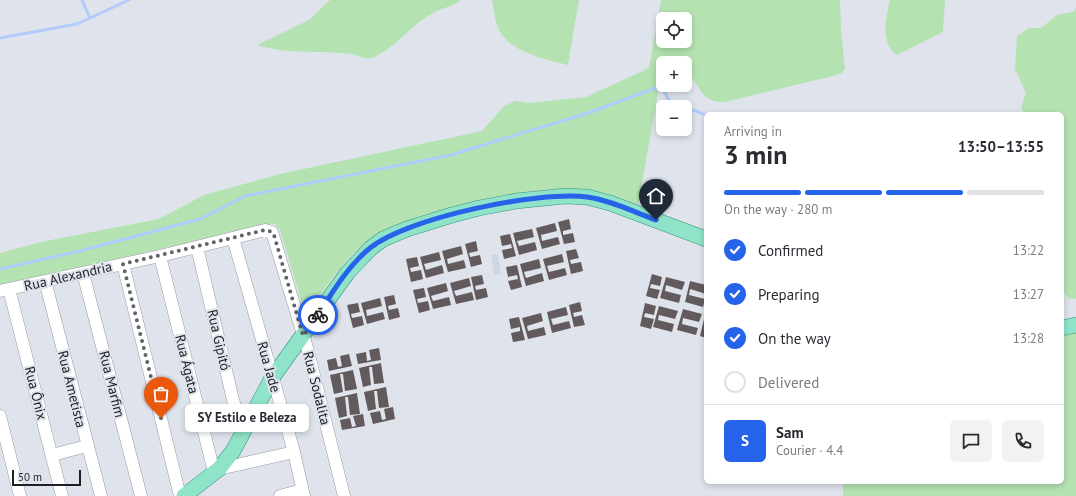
<!DOCTYPE html>
<meta charset="utf-8">
<style>
:root{--surface:#fff;--page:#f2f2f3;--text:#2b2b33;--muted:#7c7c81;--line:#e1e1e2;--accent:#2563eb}
body{margin:0;font-family:"PT Sans",sans-serif;background:var(--page);color:var(--text);height:100vh;display:flex;flex-direction:column;font-size:15px;white-space:nowrap}
*{box-sizing:border-box;margin:0}
p{font-size:13px;color:var(--muted)}
.icon{flex:none;width:22px;height:22px;fill:none;stroke:currentColor;stroke-width:2;stroke-linecap:round;stroke-linejoin:round}
.map{position:relative;flex:1;overflow:hidden}
.panel{position:absolute;left:704px;top:112px;width:360px;height:372px;display:flex;flex-direction:column;background:var(--surface);border-radius:6px;box-shadow:0 2px 6px #0003}
.panel>*{flex:none}
.buttons{position:absolute;left:656px;top:12px;display:grid;gap:8px}
.buttons a{display:grid;place-items:center;width:36px;height:36px;border-radius:6px;background:var(--surface);box-shadow:0 2px 6px #0003;font-size:20px}
.scale{position:absolute;left:12px;bottom:10px;width:69px;box-sizing:border-box;padding-left:4px;border:2px solid #1d1f22;border-top:0;font-size:11px;line-height:14px;white-space:nowrap;color:#1d1f22;-webkit-text-stroke:3px #dfe3ec;paint-order:stroke}
.pin{position:absolute;display:grid;place-items:center;width:34px;height:34px;color:#fff;margin:-41px -17px;border-radius:50% 50% 50% 0;rotate:-45deg;box-shadow:0 0 4px #0007}
.pin .icon{rotate:45deg}
.courier{position:absolute;display:grid;place-items:center;width:40px;height:40px;margin:-20px;border:3px solid #2563eb;border-radius:50%;background:#fff;color:#222;box-shadow:0 1px 5px #0007}
.bubble{position:absolute;height:28px;border-radius:6px;background:var(--surface);box-shadow:0 2px 6px #0003;font-size:13px;font-weight:700;line-height:28px;text-align:center}
.head em{font-style:normal;font-weight:700}
.head div{display:flex;flex-direction:column-reverse}
.head{display:flex;align-items:center;justify-content:space-between;height:68px;padding:0 20px}
h1{font-size:26px;font-weight:700;line-height:30px}
.bar{display:grid;grid-template-columns:repeat(4,1fr);gap:6px 4px;align-content:center;height:48px;padding:0 20px}
.bar i{height:5px;border-radius:3px;background:var(--line)}
.bar .current{background:var(--accent)}
.bar p{grid-column:span 4}
.line{display:flex;align-items:center;gap:10px;padding:0 20px;border-top:1px solid var(--line)}
.line div{flex:1}
.round{display:grid;place-items:center;flex:none;width:42px;height:42px;border-radius:6px;background:var(--page)}
ol{padding:0 20px;list-style:none}
li{display:flex;align-items:center;gap:12px;height:44px}
li p{margin-inline-start:auto}
li .icon{padding:4px;border-radius:50%;background:var(--accent);color:#fff;stroke-width:4}
li:last-child{color:var(--muted)}
li i{width:22px;height:22px;border:2px solid var(--line);border-radius:50%}
.map>svg:first-child{display:block}
</style>
<div class="map">
<svg width="1076" height="496" viewBox="0 0 1076 496">
<rect width="100%" height="100%" fill="#dfe3ec"/>
<path fill="#ced6e5" d="M 498,254 L 501,274 L 494,275 L 491,255 Z"/>
<path fill="#b4e3b1" fill-rule="evenodd" d="M 330,0 L 461,0 C 452,7 442,8 433,13 C 410,25 395,50 369,59 C 363,58 357,55 351,54 C 320,50 288,55 257,45 L 309,20 Z
M 492,0 L 579,0 L 568,65 C 547,60 510,52 499,30 C 495,21 494,11 492,0 Z
M 661,0 L 840,0 L 841,30 L 845,69 L 842,73 L 833,76 L 725,102 C 698,103 702,83 685,71 L 685,63 L 663,63 L 663,66 L 659,66 L 661,76 L 638,205 C 622,199 603,191 586,190 C 526,185 445,204 391,230 C 383,233 373,236 367,242 C 341,261 324,290 306,317 L 280,230 L 275,224 L 268,224 L 0,286 L 0,253 L 41,242 L 159,219 L 204,195 L 280,174 L 482,131 L 504,106 L 515,101 L 529,103 L 586,97 L 649,68 ZM 663,19 L 685,19 L 685,41 L 663,41 Z
M 890,0 L 945,0 L 943,32 L 897,55 C 879,41 886,19 890,0 Z
M 1076,8 L 1076,299 L 1068,298 L 1063,290 L 1062,284 L 1062,114 L 1024,114 L 1021,107 L 1026,93 L 1015,69 L 1017,36 L 1029,28 L 1041,28 L 1057,15 L 1073,12 Z
M 1076,331 L 1076,496 L 843,496 L 843,482 L 1062,482 L 1062,333 Z"/>
<g fill="none" stroke-linecap="round" stroke-linejoin="round">
<path stroke="#b2cbfd" stroke-width="3" d="M 82,0 L 90,18
M 0,38 L 77,24 L 129,0
M 685,107 L 706,115
M 0,269 L 80,251 L 200,219 L 245,196 L 451,155 L 588,113 L 661,86 L 670,102 L 684,107"/>
</g>
<path fill="#635a5e" d="M 569,219 L 571,229 L 563,231 L 563,235 L 573,233 L 575,242 L 564,244 L 558,222 Z
M 555,223 L 557,231 L 541,235 L 542,241 L 558,237 L 560,244 L 542,249 L 536,228 Z
M 532,229 L 534,237 L 517,241 L 519,246 L 535,242 L 537,250 L 519,255 L 513,233 Z
M 510,234 L 516,256 L 504,259 L 502,250 L 512,248 L 511,244 L 502,246 L 500,236 Z
M 476,241 L 478,251 L 469,253 L 470,257 L 480,255 L 482,264 L 471,267 L 465,244 Z
M 461,246 L 463,254 L 447,259 L 448,264 L 464,260 L 466,268 L 448,272 L 442,251 Z
M 576,249 L 579,258 L 570,260 L 571,264 L 581,262 L 583,271 L 571,274 L 566,251 Z
M 439,252 L 441,260 L 424,264 L 426,270 L 442,265 L 444,273 L 426,278 L 420,257 Z
M 562,254 L 564,262 L 547,266 L 549,272 L 565,268 L 567,275 L 549,280 L 543,259 Z
M 417,257 L 419,266 L 410,268 L 411,272 L 421,270 L 423,279 L 411,282 L 406,259 Z
M 539,259 L 541,268 L 524,272 L 526,278 L 542,273 L 544,281 L 526,286 L 520,264 Z
M 517,265 L 522,287 L 511,290 L 508,281 L 518,279 L 517,275 L 508,277 L 506,267 Z
M 652,274 L 662,277 L 660,286 L 651,284 L 650,288 L 660,290 L 657,299 L 646,296 Z
M 482,275 L 484,284 L 475,286 L 476,290 L 486,288 L 488,297 L 476,300 L 471,277 Z
M 666,277 L 685,282 L 682,290 L 666,285 L 665,291 L 681,295 L 679,303 L 660,298 Z
M 469,278 L 471,286 L 454,291 L 456,296 L 472,292 L 474,300 L 456,304 L 450,283 Z
M 690,281 L 706,285 L 706,294 L 690,289 L 689,295 L 705,299 L 703,307 L 685,302 Z
M 446,283 L 448,291 L 431,296 L 433,301 L 449,297 L 451,305 L 433,309 L 427,288 Z
M 424,288 L 426,297 L 417,299 L 418,303 L 428,301 L 430,310 L 419,313 L 413,290 Z
M 394,295 L 396,304 L 388,306 L 389,310 L 398,308 L 400,317 L 389,320 L 384,297 Z
M 380,298 L 382,306 L 366,310 L 367,316 L 383,312 L 385,319 L 367,324 L 361,303 Z
M 580,302 L 582,311 L 573,313 L 574,317 L 582,315 L 585,325 L 574,327 L 569,305 Z
M 358,303 L 360,312 L 351,314 L 352,318 L 362,316 L 364,325 L 353,328 L 347,305 Z
M 645,303 L 656,306 L 654,315 L 645,313 L 644,317 L 654,319 L 651,329 L 640,326 Z
M 659,306 L 678,311 L 675,319 L 659,315 L 658,320 L 674,324 L 672,332 L 653,327 Z
M 566,307 L 568,315 L 551,319 L 553,325 L 569,321 L 571,328 L 552,333 L 547,312 Z
M 683,309 L 702,314 L 699,322 L 683,318 L 682,324 L 698,328 L 696,335 L 677,330 Z
M 541,313 L 543,321 L 527,326 L 528,331 L 544,327 L 546,335 L 528,339 L 522,318 Z
M 705,315 L 706,324 L 704,329 L 706,330 L 706,338 L 700,336 Z
M 519,317 L 525,340 L 513,342 L 511,333 L 520,331 L 520,327 L 511,329 L 509,319 Z
M 379,348 L 381,360 L 358,364 L 356,354 L 366,352 L 367,361 L 371,360 L 369,350 Z
M 349,354 L 352,366 L 329,371 L 327,360 L 336,358 L 338,367 L 342,366 L 340,356 Z
M 381,363 L 384,383 L 374,384 L 372,367 L 369,367 L 371,385 L 363,387 L 359,368 Z
M 353,370 L 357,389 L 345,391 L 343,374 L 340,374 L 343,392 L 334,394 L 330,375 Z
M 386,387 L 389,407 L 379,408 L 377,391 L 374,391 L 376,409 L 368,411 L 364,392 Z
M 357,393 L 360,414 L 350,415 L 348,397 L 345,397 L 347,416 L 339,418 L 335,398 Z
M 393,407 L 395,419 L 373,424 L 370,413 L 380,411 L 382,420 L 386,419 L 384,409 Z
M 363,414 L 365,426 L 342,430 L 340,420 L 350,418 L 352,427 L 356,426 L 353,416 Z"/>
<g fill="none" stroke-linecap="round" stroke-linejoin="round">
<defs>
<path id="minor" d="M 233,238 L 294,452 L 304,496
M 197,247 L 233,400 L 243,434
M 160,256 L 214,472
M 123,264 L 180,496
M 83,273 L 141,496
M 45,281 L 101,496
M 9,289 L 62,496
M 0,291 L 160,256 L 265,230 L 272,232 L 308,351 L 344,496
M 0,416 L 20,496
M 52,455 L 87,446
M 219,469 L 294,452
M 280,496 L 302,490"/>
<path id="major" d="M 1062,328 L 1076,325
M 184,496 L 219,469 L 233,451 L 272,378 L 348,272 L 371,248 L 383,239 L 407,229 L 452,215 L 479,208 L 516,201 L 565,196 L 587,197 L 610,203 L 706,239"/>
</defs>
<use href="#minor" stroke="#969aa2" stroke-width="13"/>
<use href="#major" stroke="#359377" stroke-width="16"/>
<use href="#minor" stroke="#fff" stroke-width="12"/>
<use href="#major" stroke="#8ee3c9" stroke-width="15"/>
</g>
<g fill="none" stroke-linecap="round" stroke-linejoin="round">
<path stroke="#616469" stroke-width="4" stroke-dasharray="0 7.2" d="M 161,418 L 123,264 L 265,230 L 272,232 L 274,235 L 303,336 L 318,315"/>
<path stroke="#2563eb" stroke-width="5" d="M 318,315 C 333,291 348,266 370,248 C 409,217 538,191 587,197 C 610,200 634,212 656,220"/>
</g>
<g text-anchor="middle" stroke-width="4" stroke-linejoin="round" paint-order="stroke">
<g font-size="14" fill="#1d1f22" stroke="#dfe3ec">
<text transform="translate(68 276) rotate(-13)" y="5">Rua Alexandria</text>
<text transform="translate(219 340) rotate(77)" y="5">Rua Gipitó</text>
<text transform="translate(187 364) rotate(76)" y="5">Rua Ágata</text>
<text transform="translate(269 367) rotate(74)" y="5">Rua Jade</text>
<text transform="translate(112 384) rotate(76)" y="5">Rua Marfim</text>
<text transform="translate(317 388) rotate(76)" y="5">Rua Sodalita</text>
<text transform="translate(72 389) rotate(76)" y="5">Rua Ametista</text>
<text transform="translate(36 393) rotate(76)" y="5">Rua Ônix</text>
</g>
</g>
</svg>
<div class="buttons">
<a><svg class="icon" aria-label="locate" viewBox="0 0 24 24"><circle cx="12" cy="12" r="6"/><path d="M12 2v4M12 18v4M2 12h4M18 12h4"/></svg></a>
<a>+</a>
<a>−</a>
</div>
<div class="scale">50 m</div>
<div class="pin" style="left:161px;top:418px;background:#ea580c"><svg class="icon" aria-label="bag" viewBox="0 0 24 24"><path d="M5 8h14l-1 12H6zM9 8a3 3 0 0 1 6 0"/></svg></div>
<div class="pin" style="left:656px;top:220px;background:#1f2937"><svg class="icon" aria-label="home" viewBox="0 0 24 24"><path d="M3 11l9-7 9 7M6 9v11h12V9"/></svg></div>
<div class="courier" style="left:318px;top:315px"><svg class="icon" aria-label="bike" viewBox="0 0 24 24"><circle cx="6" cy="16" r="4"/><circle cx="18" cy="16" r="4"/><path d="M6 16l4-8h5l3 8M10 8l3 8H6M13 5h3"/></svg></div>
<div class="bubble" style="left:185px;top:404px;width:124px">SY Estilo e Beleza</div>
<section class="panel">
<div class="head"><div><h1>3 min</h1><p>Arriving in</p></div><em>13:50–13:55</em></div>
<div class="bar"><i class="current"></i><i class="current"></i><i class="current"></i><i></i><p>On the way · 280 m</p></div>
<ol>
<li><svg class="icon" aria-label="check" viewBox="0 0 24 24"><path d="M5 12l5 5 9-10"/></svg>Confirmed<p>13:22</p></li>
<li><svg class="icon" aria-label="check" viewBox="0 0 24 24"><path d="M5 12l5 5 9-10"/></svg>Preparing<p>13:27</p></li>
<li><svg class="icon" aria-label="check" viewBox="0 0 24 24"><path d="M5 12l5 5 9-10"/></svg>On the way<p>13:28</p></li>
<li><i></i>Delivered</li>
</ol>
<div class="line" style="height:72px"><b class="round" style="background:var(--accent);color:#fff">S</b><div><b>Sam</b><p>Courier · 4.4</p></div><a class="round"><svg class="icon" aria-label="chat" viewBox="0 0 24 24"><path d="M4 5h16v11H9l-5 4z"/></svg></a><a class="round"><svg class="icon" aria-label="phone" viewBox="0 0 24 24"><path d="M5 4h4l2 5-3 2q2 4 5 5l2-3 5 2v4C11 20 4 13 5 4z"/></svg></a></div>
</section>
</div>
